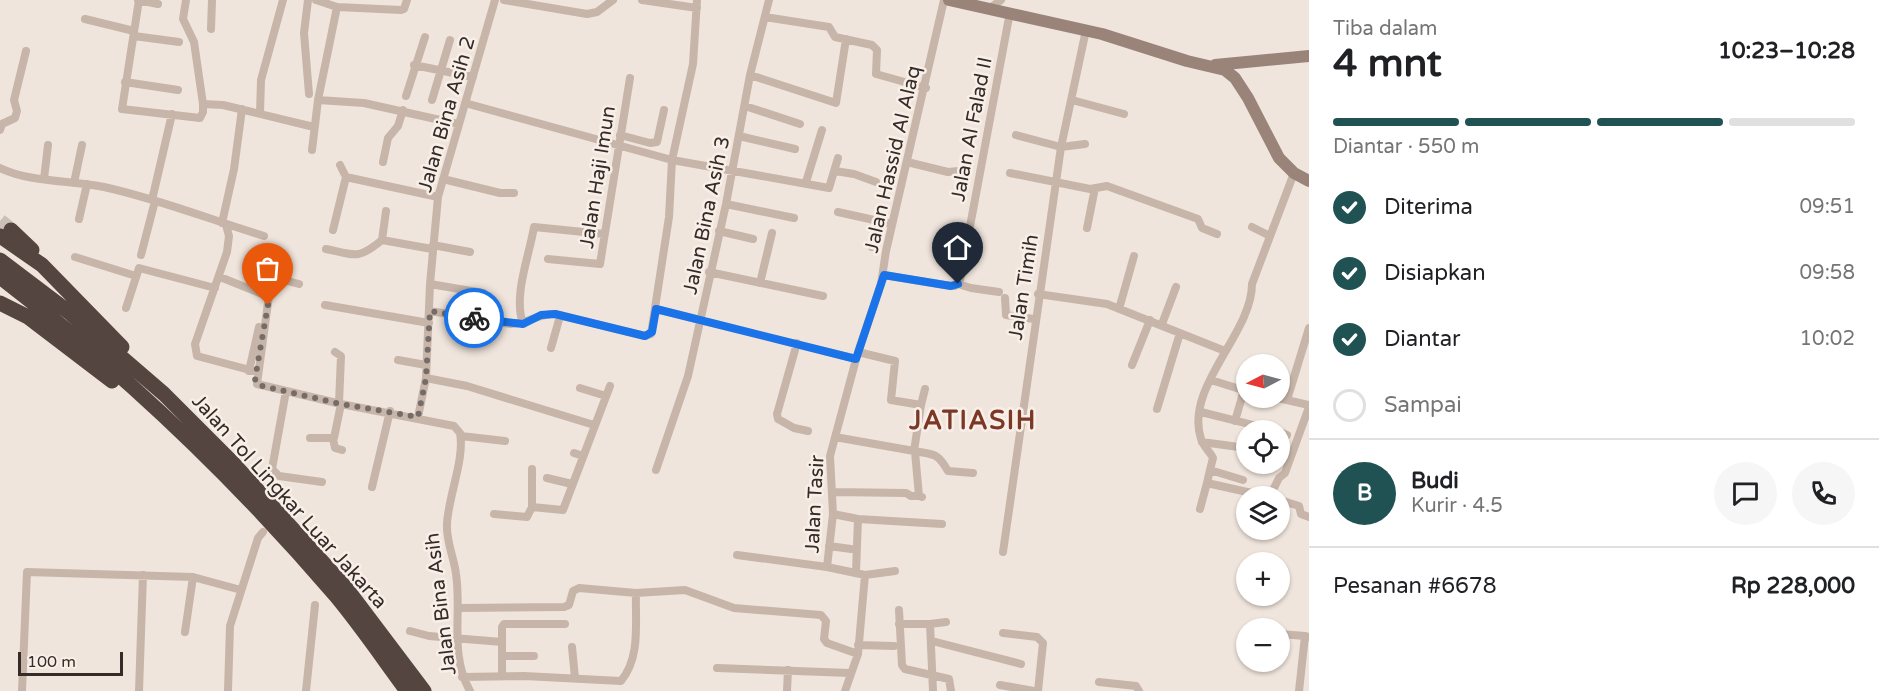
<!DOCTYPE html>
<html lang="id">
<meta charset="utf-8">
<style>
:root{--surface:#fff;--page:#f6f6f6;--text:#202124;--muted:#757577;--line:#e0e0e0;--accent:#215253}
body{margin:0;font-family:"Varela Round",sans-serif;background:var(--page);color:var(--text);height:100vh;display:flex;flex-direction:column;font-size:22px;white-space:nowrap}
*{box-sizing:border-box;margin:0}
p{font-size:20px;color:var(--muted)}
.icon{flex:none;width:33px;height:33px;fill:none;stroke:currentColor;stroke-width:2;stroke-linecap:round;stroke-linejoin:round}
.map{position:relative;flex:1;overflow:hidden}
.details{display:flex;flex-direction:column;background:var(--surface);width:570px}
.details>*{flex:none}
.needle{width:39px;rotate:264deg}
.controls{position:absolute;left:1236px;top:354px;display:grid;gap:12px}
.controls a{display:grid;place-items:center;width:54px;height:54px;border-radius:50%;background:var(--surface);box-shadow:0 2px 4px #0004;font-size:30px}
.scale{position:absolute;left:18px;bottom:15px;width:105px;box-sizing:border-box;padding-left:6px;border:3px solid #352b28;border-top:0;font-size:16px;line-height:21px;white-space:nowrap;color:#352b28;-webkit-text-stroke:4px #f8f0e8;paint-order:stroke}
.pin{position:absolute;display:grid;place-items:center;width:51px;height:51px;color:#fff;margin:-62px -26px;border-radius:50% 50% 50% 0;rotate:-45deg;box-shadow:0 0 6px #0007}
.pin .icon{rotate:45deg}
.courier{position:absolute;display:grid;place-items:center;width:60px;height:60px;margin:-30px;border:4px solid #1a73e8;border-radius:50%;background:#fff;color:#222;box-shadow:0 2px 8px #0007}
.summary em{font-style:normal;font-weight:700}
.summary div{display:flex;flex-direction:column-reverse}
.summary{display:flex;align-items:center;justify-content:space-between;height:102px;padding:0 24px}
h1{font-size:39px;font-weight:700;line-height:45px}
.bar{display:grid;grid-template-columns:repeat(4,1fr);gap:9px 6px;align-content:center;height:72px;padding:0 24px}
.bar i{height:8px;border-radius:4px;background:var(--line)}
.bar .selected{background:var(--accent)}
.bar p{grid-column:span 4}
.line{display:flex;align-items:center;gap:15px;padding:0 24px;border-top:2px solid var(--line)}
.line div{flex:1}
.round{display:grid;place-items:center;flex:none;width:63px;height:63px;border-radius:32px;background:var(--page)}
ol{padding:0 24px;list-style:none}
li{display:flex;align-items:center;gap:18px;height:66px}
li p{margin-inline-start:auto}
li .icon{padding:6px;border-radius:50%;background:var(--accent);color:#fff;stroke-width:4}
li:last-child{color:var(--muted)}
li i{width:33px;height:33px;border:3px solid var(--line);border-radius:50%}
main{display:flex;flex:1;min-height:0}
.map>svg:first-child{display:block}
</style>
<main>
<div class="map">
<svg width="1309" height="691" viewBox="0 0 1309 691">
<rect width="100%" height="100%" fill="#f0e5dc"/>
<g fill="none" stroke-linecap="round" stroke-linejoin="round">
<path stroke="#cbc0b8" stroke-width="15" stroke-dasharray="15 8" stroke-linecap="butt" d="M 0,221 L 11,230"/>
<path stroke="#c7b5a9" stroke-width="8" d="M 138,0 L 158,4
M 139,0 L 122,109 L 200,118 L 203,112 L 203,104 L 194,42 L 183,19 L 186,0
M 308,0 L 304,33 L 309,94
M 316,0 L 337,7 L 401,10 L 404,9 L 407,0
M 504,0 L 587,14 L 597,12 L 613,0
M 642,0 L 697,8
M 990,8 L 1001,0
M 765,17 L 829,27 L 835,37 L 872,45 L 877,50 L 876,74 L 926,88
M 85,19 L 134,31
M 211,29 L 212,0
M 134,36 L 179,42
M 414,65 L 473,77
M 750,75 L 836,103 L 846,39
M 125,82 L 178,90
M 406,96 L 425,37
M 318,100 L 364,103 L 458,124
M 432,100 L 450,40
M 1072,100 L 1124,114
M 465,103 L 672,160 L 829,188 L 838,158
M 203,104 L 223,105 L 314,127
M 745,106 L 800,124
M 260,113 L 261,80 L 283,0
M 0,130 L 2,124 L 15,118 L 17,111 L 14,100 L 26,51
M 620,135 L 650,143 L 657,142 L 664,110
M 1016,135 L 1061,147 L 1085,144
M 739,136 L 795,149
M 312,150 L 318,100 L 337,7
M 383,162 L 388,138 L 398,126 L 403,110
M 907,162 L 948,172 L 959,171
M 0,168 C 32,183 70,180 104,187 C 159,199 211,220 264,236
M 835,171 L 854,174 L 876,182
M 1010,173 L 1090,189 L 1107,186 L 1198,219 L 1202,228 L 1217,234
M 346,177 L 438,197
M 44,179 L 48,145
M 443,179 L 500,193 L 514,193
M 806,182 L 822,130
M 74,183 L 82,145
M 152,200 L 172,114
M 726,204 L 794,218
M 838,212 L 892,224
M 79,219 L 87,184
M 222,223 L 234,169 L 242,109
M 226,225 L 229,236 L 227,252 L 195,344 L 197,356 L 257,372
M 1252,227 L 1270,236
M 1087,228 L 1095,188
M 333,230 L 346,177 L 340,165
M 719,231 L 753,239
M 382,240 L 386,211
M 433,245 L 470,252
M 872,247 L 878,220
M 326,249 C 355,255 358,260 382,240 L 432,249
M 141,255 L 155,201
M 75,257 L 136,276
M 548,259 L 600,264 L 630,78
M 709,272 L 823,296
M 883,275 L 951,286 L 955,286 L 960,280 L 1010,12
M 220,277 L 267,296
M 760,283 L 772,233
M 299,284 L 280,279 L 271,281 L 257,384 L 341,404 L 454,426 L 460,433 C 465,459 448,497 447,524 C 446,542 454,557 456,574 C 462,614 449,654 470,691
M 430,284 L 483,293
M 958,284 L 971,288 L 999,292
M 1038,294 L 1107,304 L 1225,351
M 1005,298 L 1006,315 L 1034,319
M 325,305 L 429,323
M 126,308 L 139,268 L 215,288
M 656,309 L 856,359
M 1119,309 L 1134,256
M 430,311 L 511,324 C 528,324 539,313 555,314 L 645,336 L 651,334 L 669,217 L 672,160 L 693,64 L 697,0
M 523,324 C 513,295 529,257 534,227 L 604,234
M 1162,324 L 1176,287
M 797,343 L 777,414 L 778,419 L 794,428 L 808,431
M 551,348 L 560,316
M 335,352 L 341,356 L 339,403
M 858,352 L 895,361 L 891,400 L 921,405 L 925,389
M 398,360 L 426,365
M 1132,365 L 1150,320
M 249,371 L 259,327
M 426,378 L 467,386 L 594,425
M 1211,380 L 1246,391
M 580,388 L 606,396
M 286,391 L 272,469 L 279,476 L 322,482
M 1278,398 L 1309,405
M 1287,400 L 1309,328
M 1157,409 L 1180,333
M 1201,412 L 1273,430
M 418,417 L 426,378 L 430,284 L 438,197 L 495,0
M 1235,421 L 1244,390
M 1280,432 L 1287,435
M 461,436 L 505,441
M 835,437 L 914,451 L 921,405
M 310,438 L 334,438 L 341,404
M 333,439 L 335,448 L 342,450
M 1202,442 L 1246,448
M 914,451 C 934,455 937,452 948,471 L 973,473
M 915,452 L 919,496 L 922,497
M 1280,452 L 1283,453
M 574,453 L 583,456
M 656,470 L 688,376 L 726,204 L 750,75 L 769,0
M 1210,470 L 1207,483 L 1265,496
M 547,478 L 572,484
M 1243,480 L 1210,470 L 1213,458 C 1210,452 1203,446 1201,439 C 1184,387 1252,334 1252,284 L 1294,173
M 372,487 L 390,411
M 832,492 L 906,493 L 911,496 L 919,496
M 1270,496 L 1279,478 L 1285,473 L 1309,407
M 1280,500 L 1299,506 L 1301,514 L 1309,517
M 532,507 L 532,469
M 1200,509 L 1207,483
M 494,514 L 527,517 L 532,507 L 563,510 L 610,386
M 833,514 L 858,519 L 942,524
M 829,546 L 851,549
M 1003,552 L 1061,147 L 1086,30
M 737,555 L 827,567
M 856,572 L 858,519
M 865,575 L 895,571
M 459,608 L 564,607 L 569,605 L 573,591 L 579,588 L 636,593 L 685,590 L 734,608 L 821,615 L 826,621 L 824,639 L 827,643 L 858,654
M 899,610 L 902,665 L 905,669 L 949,679 L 951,691
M 899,624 L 930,624 L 933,691
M 930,624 L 946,622
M 410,631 L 429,636 L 502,642
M 185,632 L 193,577
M 1003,633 L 1037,637 L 1043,643 L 1038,691
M 1280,634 L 1305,636
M 932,641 L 1021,664
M 858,645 L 894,646
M 572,647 L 575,678
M 502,656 L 534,656
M 717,668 L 850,673
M 502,672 L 502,627 L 504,624 L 565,624
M 462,677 L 524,676 L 621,681 C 641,657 635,622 636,593
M 1099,682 L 1136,686 L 1139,691
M 1000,685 L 1034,691
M 22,691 L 27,572 L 193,577 L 241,590
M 139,691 L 143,575
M 228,691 L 230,626 L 258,538 L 263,532
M 306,691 L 315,605
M 787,691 L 788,670
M 845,691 L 858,654 L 865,575 L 827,567 L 833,514 L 830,456 L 858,352 L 881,284 L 886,251 L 944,0
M 1299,691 L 1305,636 L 1309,637"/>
<path stroke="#9a847a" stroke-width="12" d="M 949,0 L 1102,34 L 1187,61 L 1225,70 L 1235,78 L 1248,98 L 1279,158 L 1294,173 L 1309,181
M 1215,65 L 1309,56"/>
<path stroke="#554540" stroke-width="15" d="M 11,230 L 32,250
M 0,236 L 42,265 L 122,347
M 0,260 L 70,313 L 164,394 L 233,463 L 347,589 L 424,691
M 0,277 C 123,371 236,479 336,596 C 361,626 384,660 407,691
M 0,303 L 28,317 L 112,381"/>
</g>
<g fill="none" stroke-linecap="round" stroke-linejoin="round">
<path stroke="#766c67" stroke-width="6" stroke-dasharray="0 10.8" d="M 268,305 L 255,379 L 258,385 L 341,404 L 418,417 L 426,378 L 430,311 L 474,318"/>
<path stroke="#1a73e8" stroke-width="8" d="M 474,318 L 523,324 L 541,315 L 555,314 L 645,336 L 652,332 L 656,309 L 856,359 L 884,275 L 951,286 L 958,284"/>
</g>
<g text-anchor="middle" stroke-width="5" stroke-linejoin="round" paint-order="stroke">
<g font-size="20" fill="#352b28" stroke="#f8f0e8">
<text transform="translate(446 114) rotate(-74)" y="7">Jalan Bina Asih 2</text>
<text transform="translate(971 129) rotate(-79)" y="7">Jalan Al Falad II</text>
<text transform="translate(892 159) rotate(-77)" y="7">Jalan Hassid Al Alaq</text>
<text transform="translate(597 177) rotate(-81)" y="7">Jalan Haji Imun</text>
<text transform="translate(706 215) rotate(-78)" y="7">Jalan Bina Asih 3</text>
<text transform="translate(1023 287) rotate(-81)" y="7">Jalan Timih</text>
<text transform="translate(290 501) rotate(48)" y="7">Jalan Tol Lingkar Luar Jakarta</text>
<text transform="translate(814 504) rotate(-87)" y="7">Jalan Tasir</text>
<text transform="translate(440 604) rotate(-97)" y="7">Jalan Bina Asih</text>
</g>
<g font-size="26" font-weight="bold" letter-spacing="1.5" fill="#7d3727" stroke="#f8f0e8">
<text x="973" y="429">JATIASIH</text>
</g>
</g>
</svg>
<div class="controls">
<a><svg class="needle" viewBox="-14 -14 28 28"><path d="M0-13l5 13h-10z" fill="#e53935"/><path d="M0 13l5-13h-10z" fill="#757577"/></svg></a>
<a><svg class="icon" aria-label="locate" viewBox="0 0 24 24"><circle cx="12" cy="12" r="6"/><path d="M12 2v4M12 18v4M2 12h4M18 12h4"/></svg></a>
<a><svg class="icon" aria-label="layers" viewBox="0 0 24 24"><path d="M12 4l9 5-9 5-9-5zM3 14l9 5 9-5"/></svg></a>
<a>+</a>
<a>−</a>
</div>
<div class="scale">100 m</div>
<div class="pin" style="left:268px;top:305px;background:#ea580c"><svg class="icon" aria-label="bag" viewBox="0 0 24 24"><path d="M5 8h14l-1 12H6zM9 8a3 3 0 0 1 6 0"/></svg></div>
<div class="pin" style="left:958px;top:284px;background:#1f2937"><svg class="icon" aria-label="home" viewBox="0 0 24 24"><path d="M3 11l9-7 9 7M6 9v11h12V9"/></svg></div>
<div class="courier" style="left:474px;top:318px"><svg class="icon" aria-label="bike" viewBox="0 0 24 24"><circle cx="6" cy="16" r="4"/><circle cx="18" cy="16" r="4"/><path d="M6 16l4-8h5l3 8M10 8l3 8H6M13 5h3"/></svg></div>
</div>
<section class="details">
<div class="summary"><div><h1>4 mnt</h1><p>Tiba dalam</p></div><em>10:23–10:28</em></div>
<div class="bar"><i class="selected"></i><i class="selected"></i><i class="selected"></i><i></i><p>Diantar · 550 m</p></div>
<ol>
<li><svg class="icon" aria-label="check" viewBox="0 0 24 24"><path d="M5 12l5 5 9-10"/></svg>Diterima<p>09:51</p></li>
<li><svg class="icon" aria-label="check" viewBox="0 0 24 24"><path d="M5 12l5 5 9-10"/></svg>Disiapkan<p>09:58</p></li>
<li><svg class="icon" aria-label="check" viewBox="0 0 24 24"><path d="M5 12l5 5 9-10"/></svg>Diantar<p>10:02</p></li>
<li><i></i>Sampai</li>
</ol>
<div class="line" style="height:108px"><b class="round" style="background:var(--accent);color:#fff">B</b><div><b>Budi</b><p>Kurir · 4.5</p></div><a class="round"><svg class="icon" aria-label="chat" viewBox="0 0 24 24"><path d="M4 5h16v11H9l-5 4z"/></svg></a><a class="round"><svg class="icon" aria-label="phone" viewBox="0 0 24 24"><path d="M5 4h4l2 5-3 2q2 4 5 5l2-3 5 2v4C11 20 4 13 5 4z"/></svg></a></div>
<div class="line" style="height:78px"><div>Pesanan #6678</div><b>Rp 228,000</b></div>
</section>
</main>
